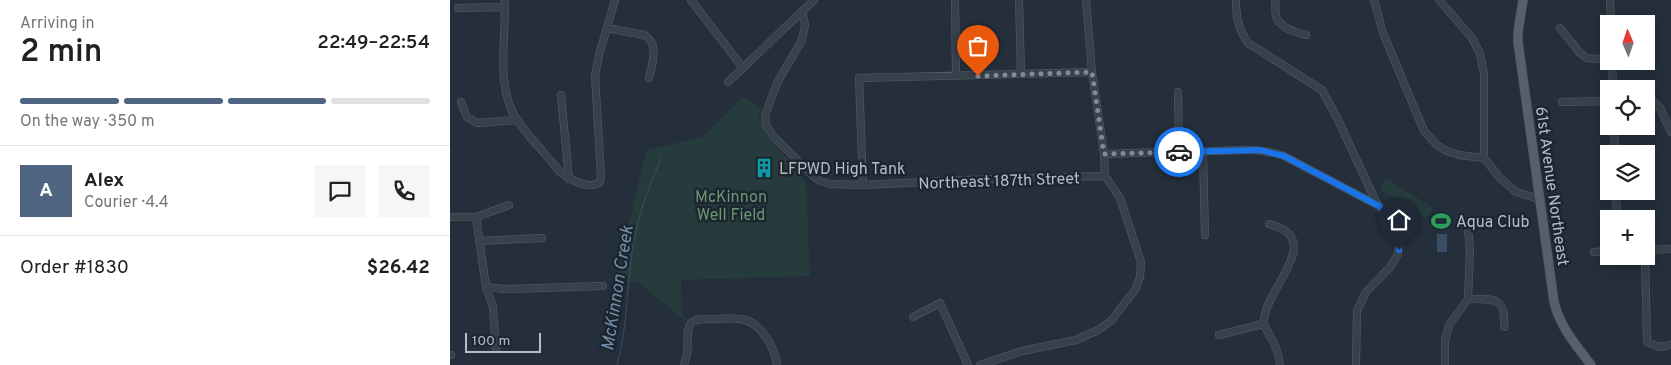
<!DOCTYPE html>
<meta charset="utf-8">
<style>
:root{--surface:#fff;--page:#f6f6f6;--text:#202124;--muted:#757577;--line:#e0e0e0;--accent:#506582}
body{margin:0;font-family:Overpass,sans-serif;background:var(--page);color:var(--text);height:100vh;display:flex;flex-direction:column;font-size:19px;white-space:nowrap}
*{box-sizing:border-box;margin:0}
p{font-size:16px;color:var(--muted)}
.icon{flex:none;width:28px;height:28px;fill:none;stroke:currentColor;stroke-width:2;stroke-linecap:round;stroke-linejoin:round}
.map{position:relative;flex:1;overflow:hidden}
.sheet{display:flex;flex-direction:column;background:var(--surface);width:450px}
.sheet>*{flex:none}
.needle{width:32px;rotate:358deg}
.fabs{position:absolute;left:1150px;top:15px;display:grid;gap:10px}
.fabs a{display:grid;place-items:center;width:55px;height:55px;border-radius:0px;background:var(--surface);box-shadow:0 2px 12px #0003;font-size:25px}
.scale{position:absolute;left:15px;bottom:12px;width:76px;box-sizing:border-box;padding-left:5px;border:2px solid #b3bcc7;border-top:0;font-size:14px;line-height:18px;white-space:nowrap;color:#b3bcc7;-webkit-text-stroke:4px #1c2630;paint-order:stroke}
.pin{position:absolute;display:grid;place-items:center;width:42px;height:42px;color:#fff;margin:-51px -21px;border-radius:50% 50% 50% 0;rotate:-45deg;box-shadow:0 0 5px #0007}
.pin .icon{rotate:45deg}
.courier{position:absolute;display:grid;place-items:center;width:50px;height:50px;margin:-25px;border:4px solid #1a73e8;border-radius:50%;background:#fff;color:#222;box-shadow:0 1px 6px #0007}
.headline em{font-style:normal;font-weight:600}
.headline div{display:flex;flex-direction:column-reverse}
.headline{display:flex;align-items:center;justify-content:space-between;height:85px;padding:0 20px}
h1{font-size:32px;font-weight:600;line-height:38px}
.bar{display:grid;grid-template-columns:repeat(4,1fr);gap:8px 5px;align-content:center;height:60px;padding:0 20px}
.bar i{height:6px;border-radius:4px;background:var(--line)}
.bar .current{background:var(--accent)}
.bar p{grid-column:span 4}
.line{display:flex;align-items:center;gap:12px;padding:0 20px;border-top:1px solid var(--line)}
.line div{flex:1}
.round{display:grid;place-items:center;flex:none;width:52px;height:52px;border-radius:0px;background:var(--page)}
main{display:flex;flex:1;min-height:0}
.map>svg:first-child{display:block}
</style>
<main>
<section class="sheet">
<div class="headline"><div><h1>2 min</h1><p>Arriving in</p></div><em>22:49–22:54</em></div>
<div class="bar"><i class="current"></i><i class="current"></i><i class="current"></i><i></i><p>On the way · 350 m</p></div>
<div class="line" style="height:90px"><b class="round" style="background:var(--accent);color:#fff">A</b><div><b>Alex</b><p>Courier · 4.4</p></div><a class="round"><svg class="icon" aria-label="chat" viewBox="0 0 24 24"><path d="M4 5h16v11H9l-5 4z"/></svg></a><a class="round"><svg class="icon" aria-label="phone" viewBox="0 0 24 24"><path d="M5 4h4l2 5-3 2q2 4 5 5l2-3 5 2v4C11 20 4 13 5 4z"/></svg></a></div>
<div class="line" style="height:65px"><div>Order #1830</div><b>$26.42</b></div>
</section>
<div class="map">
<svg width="1221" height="365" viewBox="0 0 1221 365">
<rect width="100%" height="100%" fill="#242f3b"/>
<path fill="#263b3c" d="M 293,97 L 312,108 L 308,116 L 317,136 L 348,170 L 356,184 L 360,276 L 231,280 L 232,314 L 238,319 L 236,321 L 187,282 L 166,281 L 196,150 L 253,137 Z
M 936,178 L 983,208 L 976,219 L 932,191 L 930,187 Z"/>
<path fill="#394e64" d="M 987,234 L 997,234 L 997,252 L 987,252 Z"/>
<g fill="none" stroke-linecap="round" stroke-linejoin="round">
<path stroke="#394e64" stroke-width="1" d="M 167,365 C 179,324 176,277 185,235 C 190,208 201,183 211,158"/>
<defs>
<path id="minor" d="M 55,0 C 56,35 47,79 62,111 C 71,130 97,155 110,172 C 120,179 138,191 150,182 L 151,176 L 145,76 L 149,55 L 165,0
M 241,0 L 293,68
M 505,0 L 506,76
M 569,0 L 571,74
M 786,0 C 786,16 788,29 798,43 L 872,90 L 888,120 L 928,206
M 825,0 C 826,5 825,11 826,16 C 828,27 847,33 856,35
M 924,0 L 933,33 L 974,131 L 988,146 L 997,151 L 1009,155 L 1034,158
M 989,0 L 1022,38 L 1030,54 L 1034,74 L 1034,158 L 1050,178 L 1066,192 L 1089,199
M 1160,0 L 1161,24
M 8,8 L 55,7
M 352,12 L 355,25 L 352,40 L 327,83 L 315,116 L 316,125 L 324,137 L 363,176 L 370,181 L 381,184 L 413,185 L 514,180 L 655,176
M 157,28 L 194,35 C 210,44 202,64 199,78
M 1110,28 L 1130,53 L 1137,58 L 1159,60
M 1162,61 L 1163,89
M 278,82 L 364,0
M 728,92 L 729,152
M 111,95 L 119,179
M 1196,100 L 1202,100 L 1210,108 L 1221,132
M 11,102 L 17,117 L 27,123 L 68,120
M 1112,102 L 1159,101
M 1164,126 L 1165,154
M 753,151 L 755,235
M 654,154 C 691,153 728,151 766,151 C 789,150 812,148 834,156 L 929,206 L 943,220 L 948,229 L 949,239 L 948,254 L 941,266 L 916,292 L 907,311 L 906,365
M 413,185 L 409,78 L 642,72
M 1166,191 L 1167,219
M 0,217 L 26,217 L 59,205
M 26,217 L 36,287 L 43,307 L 46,349
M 819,224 C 825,226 834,228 839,234 C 858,256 813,296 814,322 C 814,329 821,336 824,343 C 827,350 829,358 830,365
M 29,241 L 92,238
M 1196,250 L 1221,249
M 1144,252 L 1159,251
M 1195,256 L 1197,342 L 1210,347 L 1221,345
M 36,287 L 54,289 L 153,286
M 1018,299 C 1042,299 1057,296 1054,327
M 463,317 L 490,303 L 518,365
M 769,335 L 813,324
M 0,355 L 1,355
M 234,365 C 235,361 236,357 237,354 C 239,345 235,331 241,323 C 247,318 256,319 264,319 C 273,319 285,317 295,320 C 312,324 325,349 327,365
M 530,365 L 572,351 L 626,340 L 648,330 L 662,320 L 670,309 L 685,290 L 690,277 L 691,262 L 670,198 L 655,176 L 654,154 L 642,72 L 636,0
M 995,365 L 995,340 L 999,325 L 1018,299 L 1020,250 L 1018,229"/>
<path id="major" d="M 1073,0 L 1068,32 L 1068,42 L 1104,302 C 1110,327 1126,345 1141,365"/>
</defs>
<use href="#minor" stroke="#555f69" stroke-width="8"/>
<use href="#major" stroke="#404a54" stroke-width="10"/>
<use href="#minor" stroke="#37414b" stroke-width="7"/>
<use href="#major" stroke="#55606b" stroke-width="9"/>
</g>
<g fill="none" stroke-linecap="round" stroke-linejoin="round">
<path stroke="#818b96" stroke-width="5" stroke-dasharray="0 9" d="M 528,76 L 642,72 L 654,154 L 729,152"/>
<path stroke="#1a73e8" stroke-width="6" d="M 729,152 L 810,150 L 834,156 L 929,206 L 943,220 L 948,229 L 949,250"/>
</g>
<defs>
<symbol id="building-bare" viewBox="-9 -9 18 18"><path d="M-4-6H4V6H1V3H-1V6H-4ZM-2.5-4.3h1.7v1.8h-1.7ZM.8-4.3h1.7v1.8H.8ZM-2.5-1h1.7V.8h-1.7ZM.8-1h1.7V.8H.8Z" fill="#0f9aa8" stroke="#1c2630" stroke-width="2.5" paint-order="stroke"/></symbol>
<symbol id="stadium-bare" viewBox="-9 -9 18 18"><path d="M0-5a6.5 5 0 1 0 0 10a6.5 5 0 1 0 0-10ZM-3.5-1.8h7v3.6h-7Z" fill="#2e9e5b" stroke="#1c2630" stroke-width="2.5" paint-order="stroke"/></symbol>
</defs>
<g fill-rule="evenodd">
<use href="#building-bare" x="300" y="154" width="28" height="28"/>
<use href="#stadium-bare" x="977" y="207" width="28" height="28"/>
</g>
<g text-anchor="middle" stroke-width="5" stroke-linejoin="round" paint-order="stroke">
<g font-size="16" fill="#b3bcc7" stroke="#1c2630" text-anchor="start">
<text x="329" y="174">LFPWD High Tank</text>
<text x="1006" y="227">Aqua Club</text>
</g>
<g font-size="16" fill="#b3bcc7" stroke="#1c2630">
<text transform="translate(549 180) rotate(-2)" y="6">Northeast 187th Street</text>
<text transform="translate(1103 186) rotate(82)" y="6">61st Avenue Northeast</text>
</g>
<g font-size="16" fill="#6b9772" stroke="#1c2630">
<text x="281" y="202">McKinnon<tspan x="281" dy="18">Well Field</tspan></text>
</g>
<g font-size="18" font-style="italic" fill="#748eaa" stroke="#1c2630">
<text transform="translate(167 288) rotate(-81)" y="6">McKinnon Creek</text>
</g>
</g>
</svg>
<div class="fabs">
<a><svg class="needle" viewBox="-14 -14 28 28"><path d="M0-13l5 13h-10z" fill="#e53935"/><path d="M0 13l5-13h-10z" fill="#757577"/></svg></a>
<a><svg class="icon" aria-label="locate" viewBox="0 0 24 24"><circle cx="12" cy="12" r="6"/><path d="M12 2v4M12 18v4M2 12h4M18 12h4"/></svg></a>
<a><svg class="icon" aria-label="layers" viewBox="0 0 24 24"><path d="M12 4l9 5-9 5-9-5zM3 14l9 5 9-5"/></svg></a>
<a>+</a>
</div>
<div class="scale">100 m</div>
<div class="pin" style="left:528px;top:76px;background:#ea580c"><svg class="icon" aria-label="bag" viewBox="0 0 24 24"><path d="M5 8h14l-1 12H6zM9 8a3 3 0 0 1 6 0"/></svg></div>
<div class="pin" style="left:949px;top:250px;background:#1f2937"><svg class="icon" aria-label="home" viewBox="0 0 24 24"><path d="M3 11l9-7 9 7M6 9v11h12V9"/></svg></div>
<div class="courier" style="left:729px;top:152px"><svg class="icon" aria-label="car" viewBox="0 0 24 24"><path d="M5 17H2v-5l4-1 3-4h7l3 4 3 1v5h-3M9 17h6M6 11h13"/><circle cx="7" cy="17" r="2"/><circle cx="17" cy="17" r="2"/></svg></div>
</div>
</main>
